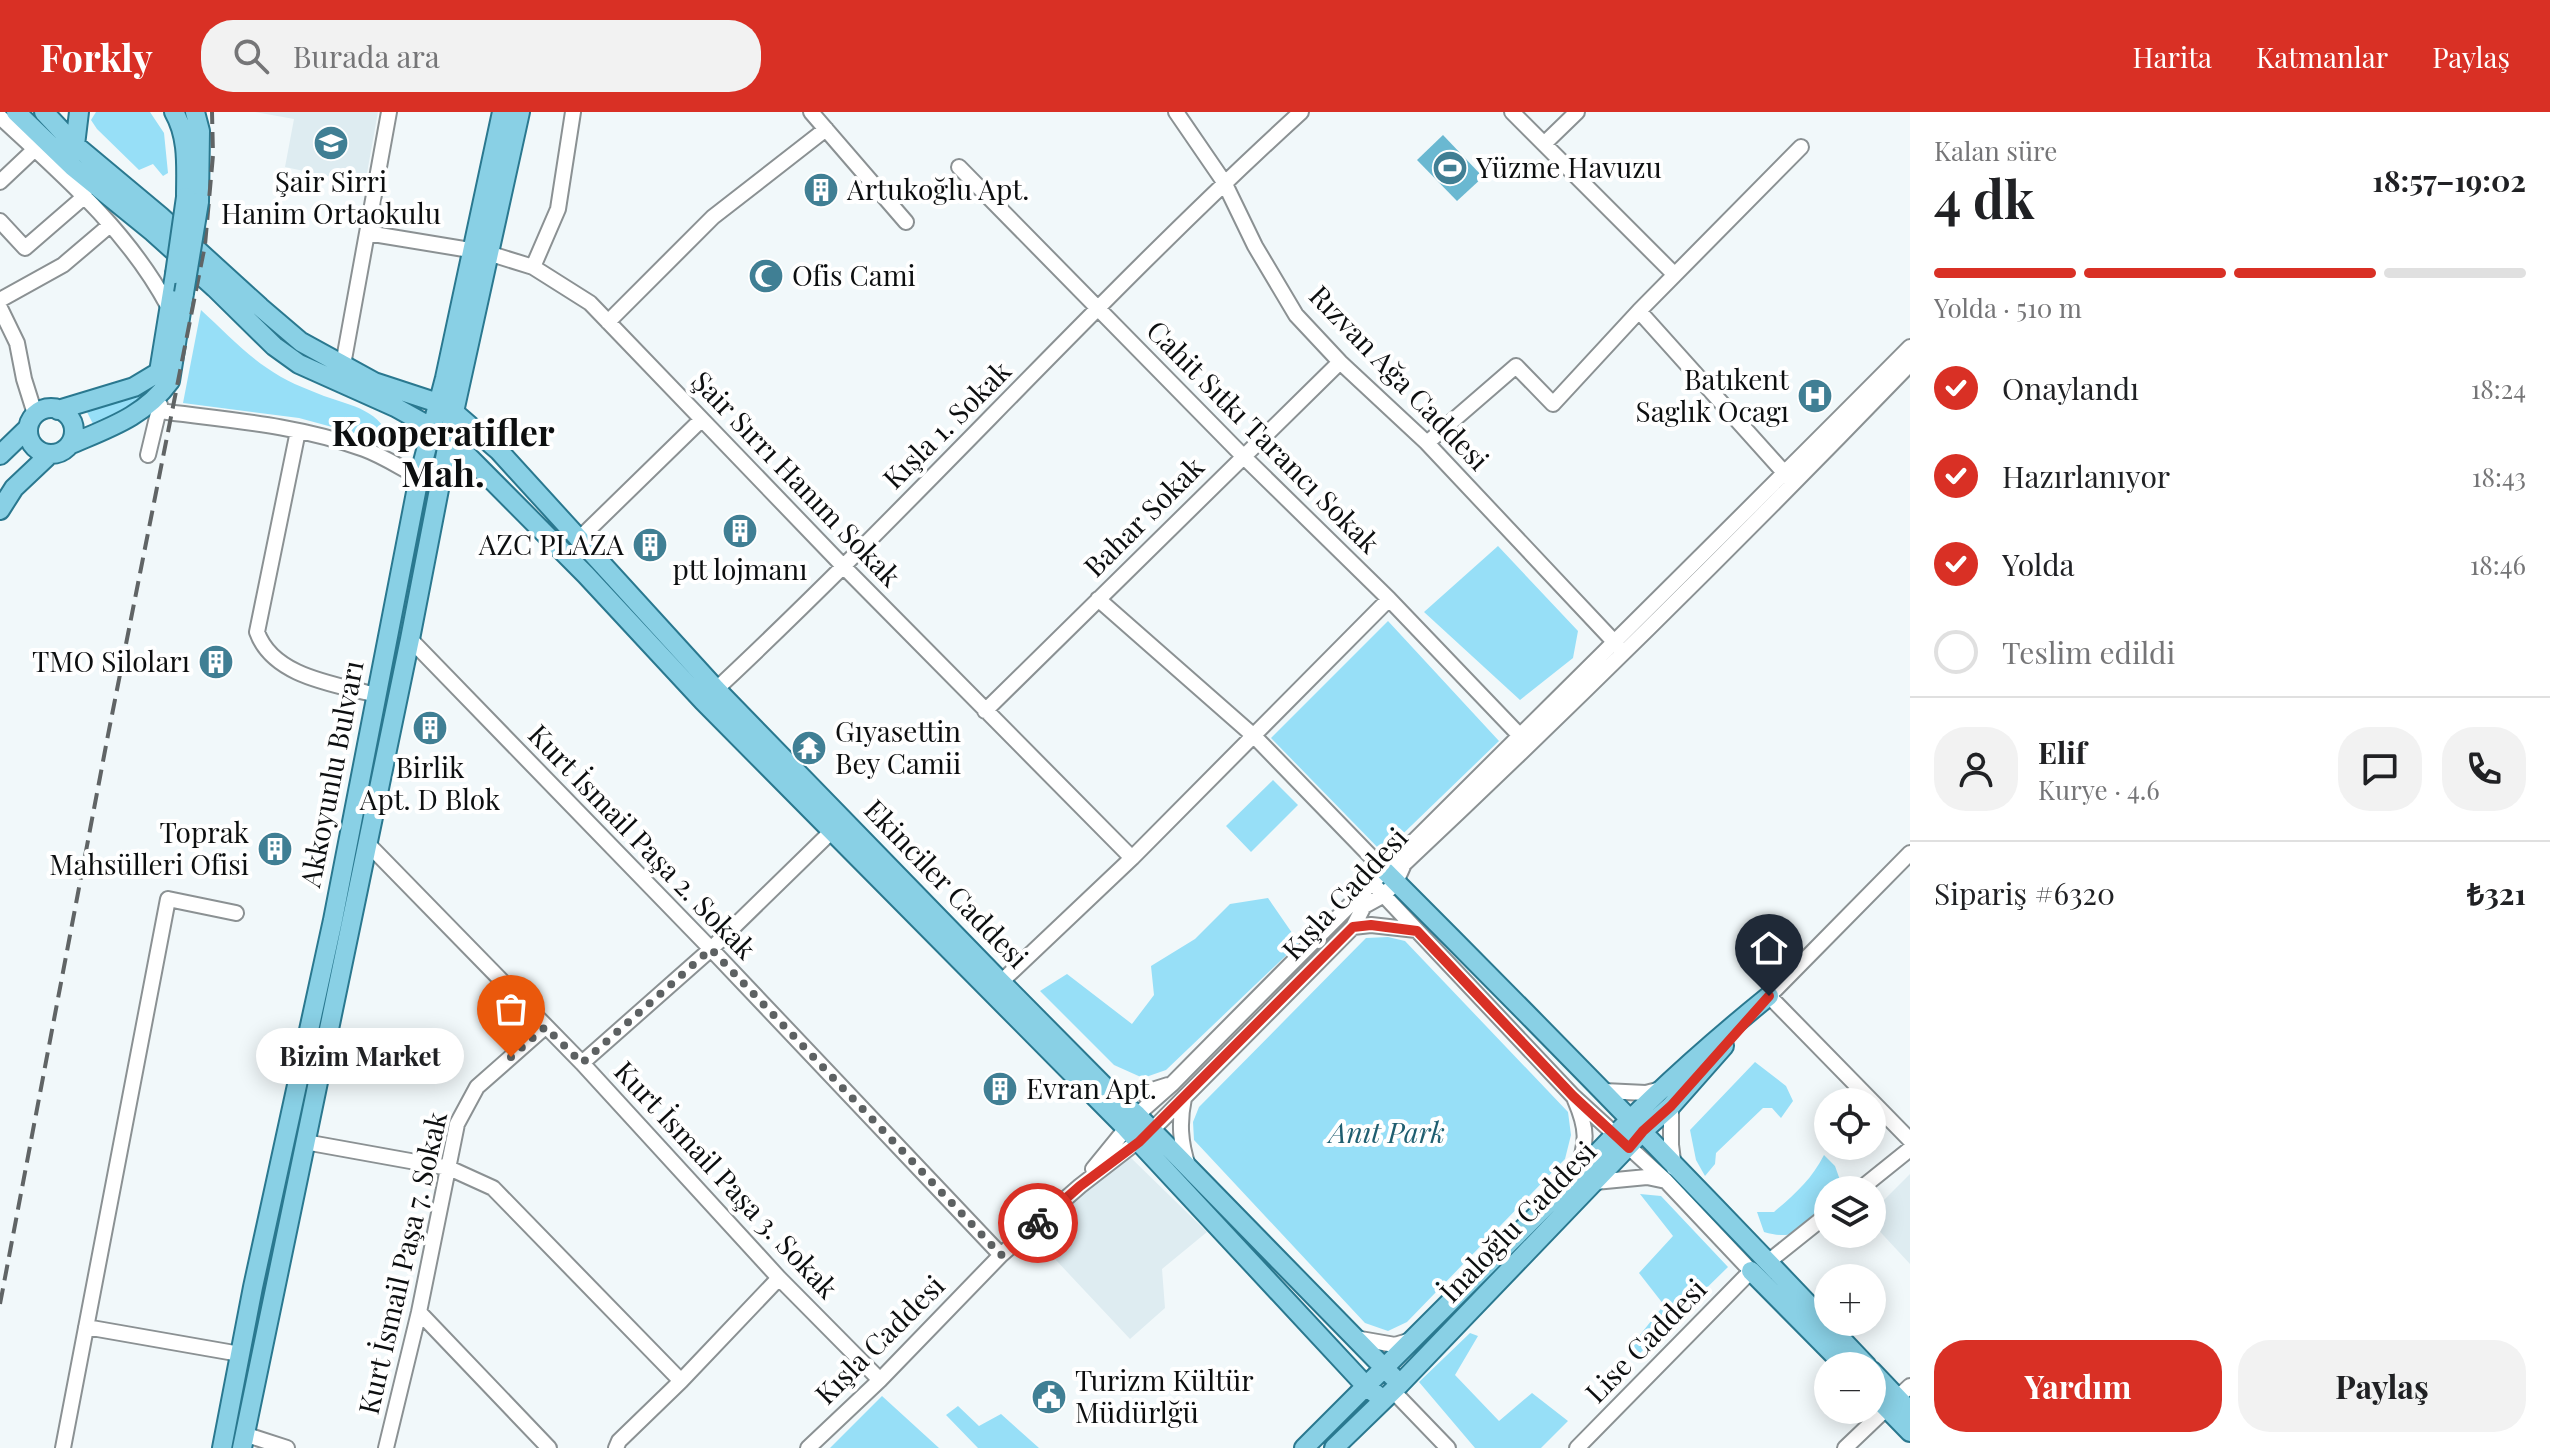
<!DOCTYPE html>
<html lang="tr">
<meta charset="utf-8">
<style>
:root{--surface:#fff;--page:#f2f2f2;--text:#202124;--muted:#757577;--line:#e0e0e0;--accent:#d93025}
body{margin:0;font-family:"Playfair Display",serif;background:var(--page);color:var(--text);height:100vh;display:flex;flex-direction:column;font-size:30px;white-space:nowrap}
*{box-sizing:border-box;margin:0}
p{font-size:26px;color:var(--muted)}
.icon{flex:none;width:44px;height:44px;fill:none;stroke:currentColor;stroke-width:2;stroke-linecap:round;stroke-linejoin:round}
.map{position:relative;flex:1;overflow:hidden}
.sheet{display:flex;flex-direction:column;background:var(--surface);width:640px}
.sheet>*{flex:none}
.buttons{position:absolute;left:1814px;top:976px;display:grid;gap:16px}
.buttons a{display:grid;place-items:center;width:72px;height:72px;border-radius:50%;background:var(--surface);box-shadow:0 4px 20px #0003;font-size:40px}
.pin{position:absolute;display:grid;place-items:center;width:68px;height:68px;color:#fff;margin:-82px -34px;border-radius:50% 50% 50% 0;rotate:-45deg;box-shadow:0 0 8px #0007}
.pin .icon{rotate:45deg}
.courier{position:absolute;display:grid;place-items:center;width:80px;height:80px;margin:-40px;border:6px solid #d93025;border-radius:50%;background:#fff;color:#222;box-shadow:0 2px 10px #0007}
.bubble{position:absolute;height:56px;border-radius:28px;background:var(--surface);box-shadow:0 4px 20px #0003;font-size:26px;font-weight:700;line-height:56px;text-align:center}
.headline em{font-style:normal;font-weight:700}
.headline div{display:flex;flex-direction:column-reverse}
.headline{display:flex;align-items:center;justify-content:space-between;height:136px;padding:0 24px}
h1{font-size:52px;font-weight:700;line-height:60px}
.bar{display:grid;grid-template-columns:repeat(4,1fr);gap:12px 8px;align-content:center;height:96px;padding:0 24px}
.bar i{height:10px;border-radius:6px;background:var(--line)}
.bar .current{background:var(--accent)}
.bar p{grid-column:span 4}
.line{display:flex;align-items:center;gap:20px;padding:0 24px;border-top:2px solid var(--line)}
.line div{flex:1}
.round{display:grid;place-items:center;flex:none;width:84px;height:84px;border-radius:32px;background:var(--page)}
ol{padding:0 24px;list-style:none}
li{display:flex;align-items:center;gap:24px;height:88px}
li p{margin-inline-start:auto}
li .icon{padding:8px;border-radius:50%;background:var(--accent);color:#fff;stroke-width:4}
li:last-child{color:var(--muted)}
li i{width:44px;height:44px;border:4px solid var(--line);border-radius:50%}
.primary-button{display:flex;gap:16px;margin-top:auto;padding:16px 24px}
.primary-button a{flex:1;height:92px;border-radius:32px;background:var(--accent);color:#fff;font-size:32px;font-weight:700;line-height:92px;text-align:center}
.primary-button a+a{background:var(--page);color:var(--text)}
header{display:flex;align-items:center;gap:48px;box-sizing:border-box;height:112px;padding:0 40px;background:var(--accent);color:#fff}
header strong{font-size:38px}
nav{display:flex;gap:44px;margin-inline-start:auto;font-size:28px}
.search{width:560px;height:72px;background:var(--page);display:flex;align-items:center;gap:20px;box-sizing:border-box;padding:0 28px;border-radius:32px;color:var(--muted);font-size:30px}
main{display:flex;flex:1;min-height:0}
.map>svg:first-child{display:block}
</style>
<header>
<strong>Forkly</strong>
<div class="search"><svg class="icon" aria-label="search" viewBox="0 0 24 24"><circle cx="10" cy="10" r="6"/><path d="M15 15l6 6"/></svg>Burada ara</div>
<nav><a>Harita</a><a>Katmanlar</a><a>Paylaş</a></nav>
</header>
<main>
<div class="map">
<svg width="1910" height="1336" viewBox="0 0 1910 1336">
<rect width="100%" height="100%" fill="#f1f8fa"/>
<path fill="#deecf1" d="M 255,0 L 378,0 L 365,72 L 285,55 L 294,7 Z
M 1129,1044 L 1207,1120 L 1162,1157 L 1165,1196 L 1130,1227 L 1039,1130 L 1080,1074 Z
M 1910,1062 L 1910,1152 L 1872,1111 L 1872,1100 Z"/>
<path fill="#97dff7" d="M 96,0 L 150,0 L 164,21 L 168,61 L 163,64 L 153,52 L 139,58 L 97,17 L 91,8 Z
M 201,198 C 223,218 243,240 267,256 C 285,269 304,276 324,284 C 352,294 382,298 391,331 L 299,306 L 183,291 Z
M 149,282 L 94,314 L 86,298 Z
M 1498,434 L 1578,519 L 1573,546 L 1520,588 L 1424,500 Z
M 1388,509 L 1499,629 L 1383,741 L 1271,626 Z
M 1273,668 L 1298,693 L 1251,740 L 1226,714 Z
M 1268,786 L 1299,831 L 1166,958 L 1143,966 L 1114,953 L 1040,879 L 1067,862 L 1132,912 L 1154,883 L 1151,854 L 1195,827 L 1230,792 Z
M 1388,825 L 1405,829 L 1568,1000 L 1571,1023 L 1565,1047 L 1407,1210 L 1388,1219 L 1365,1211 L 1194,1028 L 1193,1010 L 1199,995 L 1366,826 Z
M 1755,950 L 1786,974 L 1793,989 L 1781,1006 L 1772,996 L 1763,996 L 1716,1041 L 1715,1052 L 1705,1064 L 1696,1048 L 1690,1018 Z
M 1824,1043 L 1835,1054 L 1841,1071 L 1838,1078 L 1828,1078 L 1828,1097 C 1806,1117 1795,1129 1764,1120 L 1757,1100 L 1774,1100 C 1794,1083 1812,1067 1824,1043 Z
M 1640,1082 L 1661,1084 L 1728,1155 L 1635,1246 L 1627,1239 L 1664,1193 L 1639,1161 L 1673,1124 Z
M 1470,1221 L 1478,1224 L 1455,1263 L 1499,1309 L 1532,1281 L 1568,1309 L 1541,1336 L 1475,1336 L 1419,1270 Z
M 882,1284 L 939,1336 L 830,1336 Z
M 958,1294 L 979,1314 L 1001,1302 L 1039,1336 L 978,1336 L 946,1303 Z"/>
<path fill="#6ab8d1" d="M 1443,23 L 1483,65 L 1457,89 L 1417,48 Z"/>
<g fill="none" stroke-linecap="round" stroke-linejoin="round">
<defs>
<path id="minor" d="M 811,0 L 906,110
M 1176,0 L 1224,70 L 1255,134 L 1296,203 L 1340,250 L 1427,331 L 1620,536
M 1512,0 L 1673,161
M 0,5 C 62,62 128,119 168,194
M 1545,31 L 1577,0
M 959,55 L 1243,344 L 1389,487 L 1524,628
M 0,70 L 35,37
M 0,109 L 25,136 L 85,84
M 367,121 L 488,141 L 533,155 L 590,191 L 843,454 L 1132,746
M 533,155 L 558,97 L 573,0
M 0,188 L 63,153 L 110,113
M 0,196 L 17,231 L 24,267 L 35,302
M 608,210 L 713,105 L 826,17
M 343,253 L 389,0
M 159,299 C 228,308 298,313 364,337 C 383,344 401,356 419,365
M 298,319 L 257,520 C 273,565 335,572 376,583
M 1427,331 L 1516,254 L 1553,292 L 1639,199
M 148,343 L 160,293
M 1789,366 L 1639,199 L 1801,35
M 579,427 L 701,308
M 1098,487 L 1255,625 L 1383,757
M 410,527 L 711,837 L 1001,1143
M 709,584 C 912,395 1096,187 1301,0
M 985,599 L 1340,250
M 368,732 L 582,951 L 779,1166 L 880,1268
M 1910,741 L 1769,884 L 1910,1028
M 1377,776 L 1573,984 L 1666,1069 L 1751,1159 L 1577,1336
M 1353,815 L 1371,813 L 1416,818
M 1001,870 L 1132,746 L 1389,487
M 582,951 L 711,837 L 832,719
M 1604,979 L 1646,981 L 1661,977
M 1112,982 L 1149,979 L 1168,973
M 1184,986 C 1179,1010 1180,1030 1188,1054
M 1575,988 C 1588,1018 1587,1030 1577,1060
M 1671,994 L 1671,1033 L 1674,1056
M 305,1030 L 449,1056 L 493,1076 L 681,1269
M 1093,1057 L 1137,1003 L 1172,972 C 1416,724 1665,482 1910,235
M 1595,1070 L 1647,1065 L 1666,1069
M 1859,1078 L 1910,1037
M 1768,1150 L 1828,1102
M 419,1200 L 549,1336
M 86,1215 L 240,1242
M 1355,1226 L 1395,1233 L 1411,1228
M 1393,1279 L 1448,1336
M 1897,1286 L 1910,1274
M 244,1322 L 287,1336
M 63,1336 L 168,787 L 236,801
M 386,1336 L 419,1200 L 457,1012 L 477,975 L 545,915
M 616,1336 L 619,1329 L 681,1269 L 779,1166
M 808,1336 L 880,1268 L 1001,1143 L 1080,1074 L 1151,1019 L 1353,815 L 1364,794 L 1384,783 L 1396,770 L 1404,752 C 1577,589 1745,423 1910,252
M 1845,1336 L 1887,1296"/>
<path id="major" d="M 16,0 L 73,55 L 153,120 L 215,176 L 274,234 L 299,252 L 395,295 L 449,325 L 586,463 L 703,589 L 1126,1016 L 1365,1273 L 1383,1288
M 44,0 L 75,33 L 160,104 L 260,195 L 301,230 L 374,270 L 438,291 L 454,300 L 499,339 L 716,577 L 1001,870 L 1112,982 L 1137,1003 L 1400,1272
M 174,0 C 189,26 186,56 186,85
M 195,0 L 200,19 L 199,90
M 75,33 L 79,0
M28 319a23 23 0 1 1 46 0a23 23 0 1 1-46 0Z
M 58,298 L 134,275 L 159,260 L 175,162
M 69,333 C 108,316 144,305 170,269 L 184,181
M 0,343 L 28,316
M 0,398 L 14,376 L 50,342
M 1383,757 C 1547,921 1708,1086 1867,1254
M 1751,1159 L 1845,1254
M 1872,1259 L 1910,1299
M 1872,1281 L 1910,1320
M 222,1336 L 253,1175 L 333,808 L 419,365 L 445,266 L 502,0
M 242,1336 L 410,527 L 454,300 L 520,0
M 1304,1336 L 1576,1064 C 1635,999 1701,939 1769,884
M 1334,1336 L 1400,1272 L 1643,1019 L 1671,994 L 1724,934"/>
</defs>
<use href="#minor" stroke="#8b9193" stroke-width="18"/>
<use href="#major" stroke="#2a788f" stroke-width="22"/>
<use href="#minor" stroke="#fff" stroke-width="14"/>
<use href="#major" stroke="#89d0e5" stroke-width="18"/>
<path stroke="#606465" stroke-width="4" stroke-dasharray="16 8" stroke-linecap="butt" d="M 0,1192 L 108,623 L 205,133 L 213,43 L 212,0"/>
<defs>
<path id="major-bridge" d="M 175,162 L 186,85
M 184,181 L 199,90"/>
</defs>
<use href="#major-bridge" stroke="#2a788f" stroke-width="22" stroke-linecap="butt"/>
<use href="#major-bridge" stroke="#89d0e5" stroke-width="18"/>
</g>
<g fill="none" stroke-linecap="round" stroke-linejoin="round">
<path stroke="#5d6162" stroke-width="8" stroke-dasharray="0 14.4" d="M 511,945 L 545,915 L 582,951 L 711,837 L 1001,1143 L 1038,1111"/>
<path stroke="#d93025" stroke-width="10" d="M 1038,1111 L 1080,1074 L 1139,1030 L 1353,815 L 1371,813 L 1417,819 L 1573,984 L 1629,1036 L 1643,1019 L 1671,994 L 1769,884"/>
</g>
<defs>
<symbol id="school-disc" viewBox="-11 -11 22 22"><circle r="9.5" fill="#407f94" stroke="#fff"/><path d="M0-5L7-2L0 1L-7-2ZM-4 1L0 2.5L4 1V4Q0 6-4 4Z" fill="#fff"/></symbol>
<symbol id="stadium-disc" viewBox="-11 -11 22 22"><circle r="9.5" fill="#407f94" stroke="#fff"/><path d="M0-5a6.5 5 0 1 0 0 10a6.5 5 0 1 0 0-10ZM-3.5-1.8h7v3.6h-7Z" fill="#fff"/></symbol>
<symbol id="building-disc" viewBox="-11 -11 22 22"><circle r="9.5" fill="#407f94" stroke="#fff"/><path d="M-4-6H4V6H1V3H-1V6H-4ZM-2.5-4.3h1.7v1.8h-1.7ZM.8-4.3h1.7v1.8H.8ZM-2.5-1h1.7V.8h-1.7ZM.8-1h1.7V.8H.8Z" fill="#fff"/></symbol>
<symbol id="mosque-disc" viewBox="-11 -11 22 22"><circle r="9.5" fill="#407f94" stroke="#fff"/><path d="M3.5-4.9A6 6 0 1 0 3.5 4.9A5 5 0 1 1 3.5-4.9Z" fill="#fff"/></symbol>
<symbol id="hospital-disc" viewBox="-11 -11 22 22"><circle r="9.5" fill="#407f94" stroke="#fff"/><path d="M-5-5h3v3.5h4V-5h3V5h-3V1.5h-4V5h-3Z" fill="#fff"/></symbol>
<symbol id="temple-disc" viewBox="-11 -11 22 22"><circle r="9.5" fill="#407f94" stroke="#fff"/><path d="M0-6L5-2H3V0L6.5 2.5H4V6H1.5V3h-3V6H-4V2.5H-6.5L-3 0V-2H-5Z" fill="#fff"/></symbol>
<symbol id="civic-disc" viewBox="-11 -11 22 22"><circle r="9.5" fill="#407f94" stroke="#fff"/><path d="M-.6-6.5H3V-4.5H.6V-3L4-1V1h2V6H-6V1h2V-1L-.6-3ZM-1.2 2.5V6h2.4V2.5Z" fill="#fff"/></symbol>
</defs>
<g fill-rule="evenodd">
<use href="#school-disc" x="311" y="11" width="40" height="40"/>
<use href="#stadium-disc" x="1430" y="36" width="40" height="40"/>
<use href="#building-disc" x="801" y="58" width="40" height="40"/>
<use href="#mosque-disc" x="746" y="144" width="40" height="40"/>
<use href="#hospital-disc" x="1795" y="264" width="40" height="40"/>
<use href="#building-disc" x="720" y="399" width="40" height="40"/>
<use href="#building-disc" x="630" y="413" width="40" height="40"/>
<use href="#building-disc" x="196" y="530" width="40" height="40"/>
<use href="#building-disc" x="410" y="596" width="40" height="40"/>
<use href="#temple-disc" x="789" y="616" width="40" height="40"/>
<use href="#building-disc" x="255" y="717" width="40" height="40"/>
<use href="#building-disc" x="980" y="957" width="40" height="40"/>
<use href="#civic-disc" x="1029" y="1265" width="40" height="40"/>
</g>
<g text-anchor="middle" stroke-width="8" stroke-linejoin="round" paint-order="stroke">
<g font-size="28" fill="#0d0f10" stroke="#fff" text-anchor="start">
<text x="1476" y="66">Yüzme Havuzu</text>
<text x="331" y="80" text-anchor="middle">Şair Sirri<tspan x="331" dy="32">Hanim Ortaokulu</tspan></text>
<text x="847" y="88">Artukoğlu Apt.</text>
<text x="792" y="174">Ofis Cami</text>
<text x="1789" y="278" text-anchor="end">Batıkent<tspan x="1789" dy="32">Saglık Ocagı</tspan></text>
<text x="624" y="443" text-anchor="end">AZC PLAZA</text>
<text x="740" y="468" text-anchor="middle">ptt lojmanı</text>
<text x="190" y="560" text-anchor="end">TMO Siloları</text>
<text x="835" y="630">Gıyasettin<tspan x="835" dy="32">Bey Camii</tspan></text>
<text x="430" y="666" text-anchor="middle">Birlik<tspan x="430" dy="32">Apt. D Blok</tspan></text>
<text x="249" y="731" text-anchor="end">Toprak<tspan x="249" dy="32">Mahsülleri Ofisi</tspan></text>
<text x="1026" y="987">Evran Apt.</text>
<text x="1075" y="1279">Turizm Kültür<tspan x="1075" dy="32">Müdürlğü</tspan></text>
</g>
<g font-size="28" fill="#0d0f10" stroke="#fff">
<text transform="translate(1399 266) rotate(46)" y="10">Rızvan Ağa Caddesi</text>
<text transform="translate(947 313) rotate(-45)" y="10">Kışla 1. Sokak</text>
<text transform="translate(1263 325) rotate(45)" y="10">Cahit Sıtkı Tarancı Sokak</text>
<text transform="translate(796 367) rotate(46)" y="10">Şair Sırrı Hanım Sokak</text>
<text transform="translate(1144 405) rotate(-45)" y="10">Bahar Sokak</text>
<text transform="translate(332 662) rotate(-79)" y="10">Akkoyunlu Bulvarı</text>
<text transform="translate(642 730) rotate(46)" y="10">Kurt İsmail Paşa 2. Sokak</text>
<text transform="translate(946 772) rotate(46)" y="10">Ekinciler Caddesi</text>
<text transform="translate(1345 782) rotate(-47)" y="10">Kışla Caddesi</text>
<text transform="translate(726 1068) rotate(47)" y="10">Kurt İsmail Paşa 3. Sokak</text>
<text transform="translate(1518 1110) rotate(-46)" y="10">İnaloğlu Caddesi</text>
<text transform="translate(403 1151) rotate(-77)" y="10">Kurt İsmail Paşa 7. Sokak</text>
<text transform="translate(880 1228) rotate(-45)" y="10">Kışla Caddesi</text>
<text transform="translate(1646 1229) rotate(-46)" y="10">Lise Caddesi</text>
</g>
<g font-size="28" font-style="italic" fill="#1f5e70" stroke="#fff">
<text x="1387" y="1031">Anıt Park</text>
</g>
<g font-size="36" font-weight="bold" fill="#0d0f10" stroke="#fff">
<text x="443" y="334">Kooperatifler<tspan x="443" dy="41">Mah.</tspan></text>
</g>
</g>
</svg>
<div class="buttons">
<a><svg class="icon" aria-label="locate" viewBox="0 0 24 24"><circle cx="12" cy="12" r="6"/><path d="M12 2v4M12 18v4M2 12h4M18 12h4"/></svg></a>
<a><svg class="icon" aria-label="layers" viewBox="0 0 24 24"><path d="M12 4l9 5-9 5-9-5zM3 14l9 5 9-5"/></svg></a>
<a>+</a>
<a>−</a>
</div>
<div class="pin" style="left:511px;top:945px;background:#ea580c"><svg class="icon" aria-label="bag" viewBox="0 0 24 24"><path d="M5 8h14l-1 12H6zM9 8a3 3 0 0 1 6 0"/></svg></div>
<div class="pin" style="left:1769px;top:884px;background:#1f2937"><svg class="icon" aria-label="home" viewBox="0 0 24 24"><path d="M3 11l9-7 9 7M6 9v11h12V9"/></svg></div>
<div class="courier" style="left:1038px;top:1111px"><svg class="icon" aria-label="bike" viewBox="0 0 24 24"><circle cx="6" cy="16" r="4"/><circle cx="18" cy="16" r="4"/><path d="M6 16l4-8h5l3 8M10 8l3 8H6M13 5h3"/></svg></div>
<div class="bubble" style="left:256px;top:916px;width:208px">Bizim Market</div>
</div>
<section class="sheet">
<div class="headline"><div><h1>4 dk</h1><p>Kalan süre</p></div><em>18:57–19:02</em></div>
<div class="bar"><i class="current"></i><i class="current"></i><i class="current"></i><i></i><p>Yolda · 510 m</p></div>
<ol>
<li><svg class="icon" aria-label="check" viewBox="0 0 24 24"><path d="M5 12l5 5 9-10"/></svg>Onaylandı<p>18:24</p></li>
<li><svg class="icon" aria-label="check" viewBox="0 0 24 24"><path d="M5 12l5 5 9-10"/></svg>Hazırlanıyor<p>18:43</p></li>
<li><svg class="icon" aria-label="check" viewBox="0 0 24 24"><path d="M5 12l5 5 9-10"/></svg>Yolda<p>18:46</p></li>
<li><i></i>Teslim edildi</li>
</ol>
<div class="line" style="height:144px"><a class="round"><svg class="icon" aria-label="person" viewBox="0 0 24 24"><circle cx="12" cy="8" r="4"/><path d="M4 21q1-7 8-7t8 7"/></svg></a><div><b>Elif</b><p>Kurye · 4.6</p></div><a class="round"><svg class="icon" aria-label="chat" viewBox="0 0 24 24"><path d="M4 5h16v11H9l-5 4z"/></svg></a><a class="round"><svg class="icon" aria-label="phone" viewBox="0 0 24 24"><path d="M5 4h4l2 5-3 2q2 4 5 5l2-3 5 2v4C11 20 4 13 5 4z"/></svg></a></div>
<div class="line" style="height:104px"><div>Sipariş #6320</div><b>₺321</b></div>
<div class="primary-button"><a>Yardım</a><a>Paylaş</a></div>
</section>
</main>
